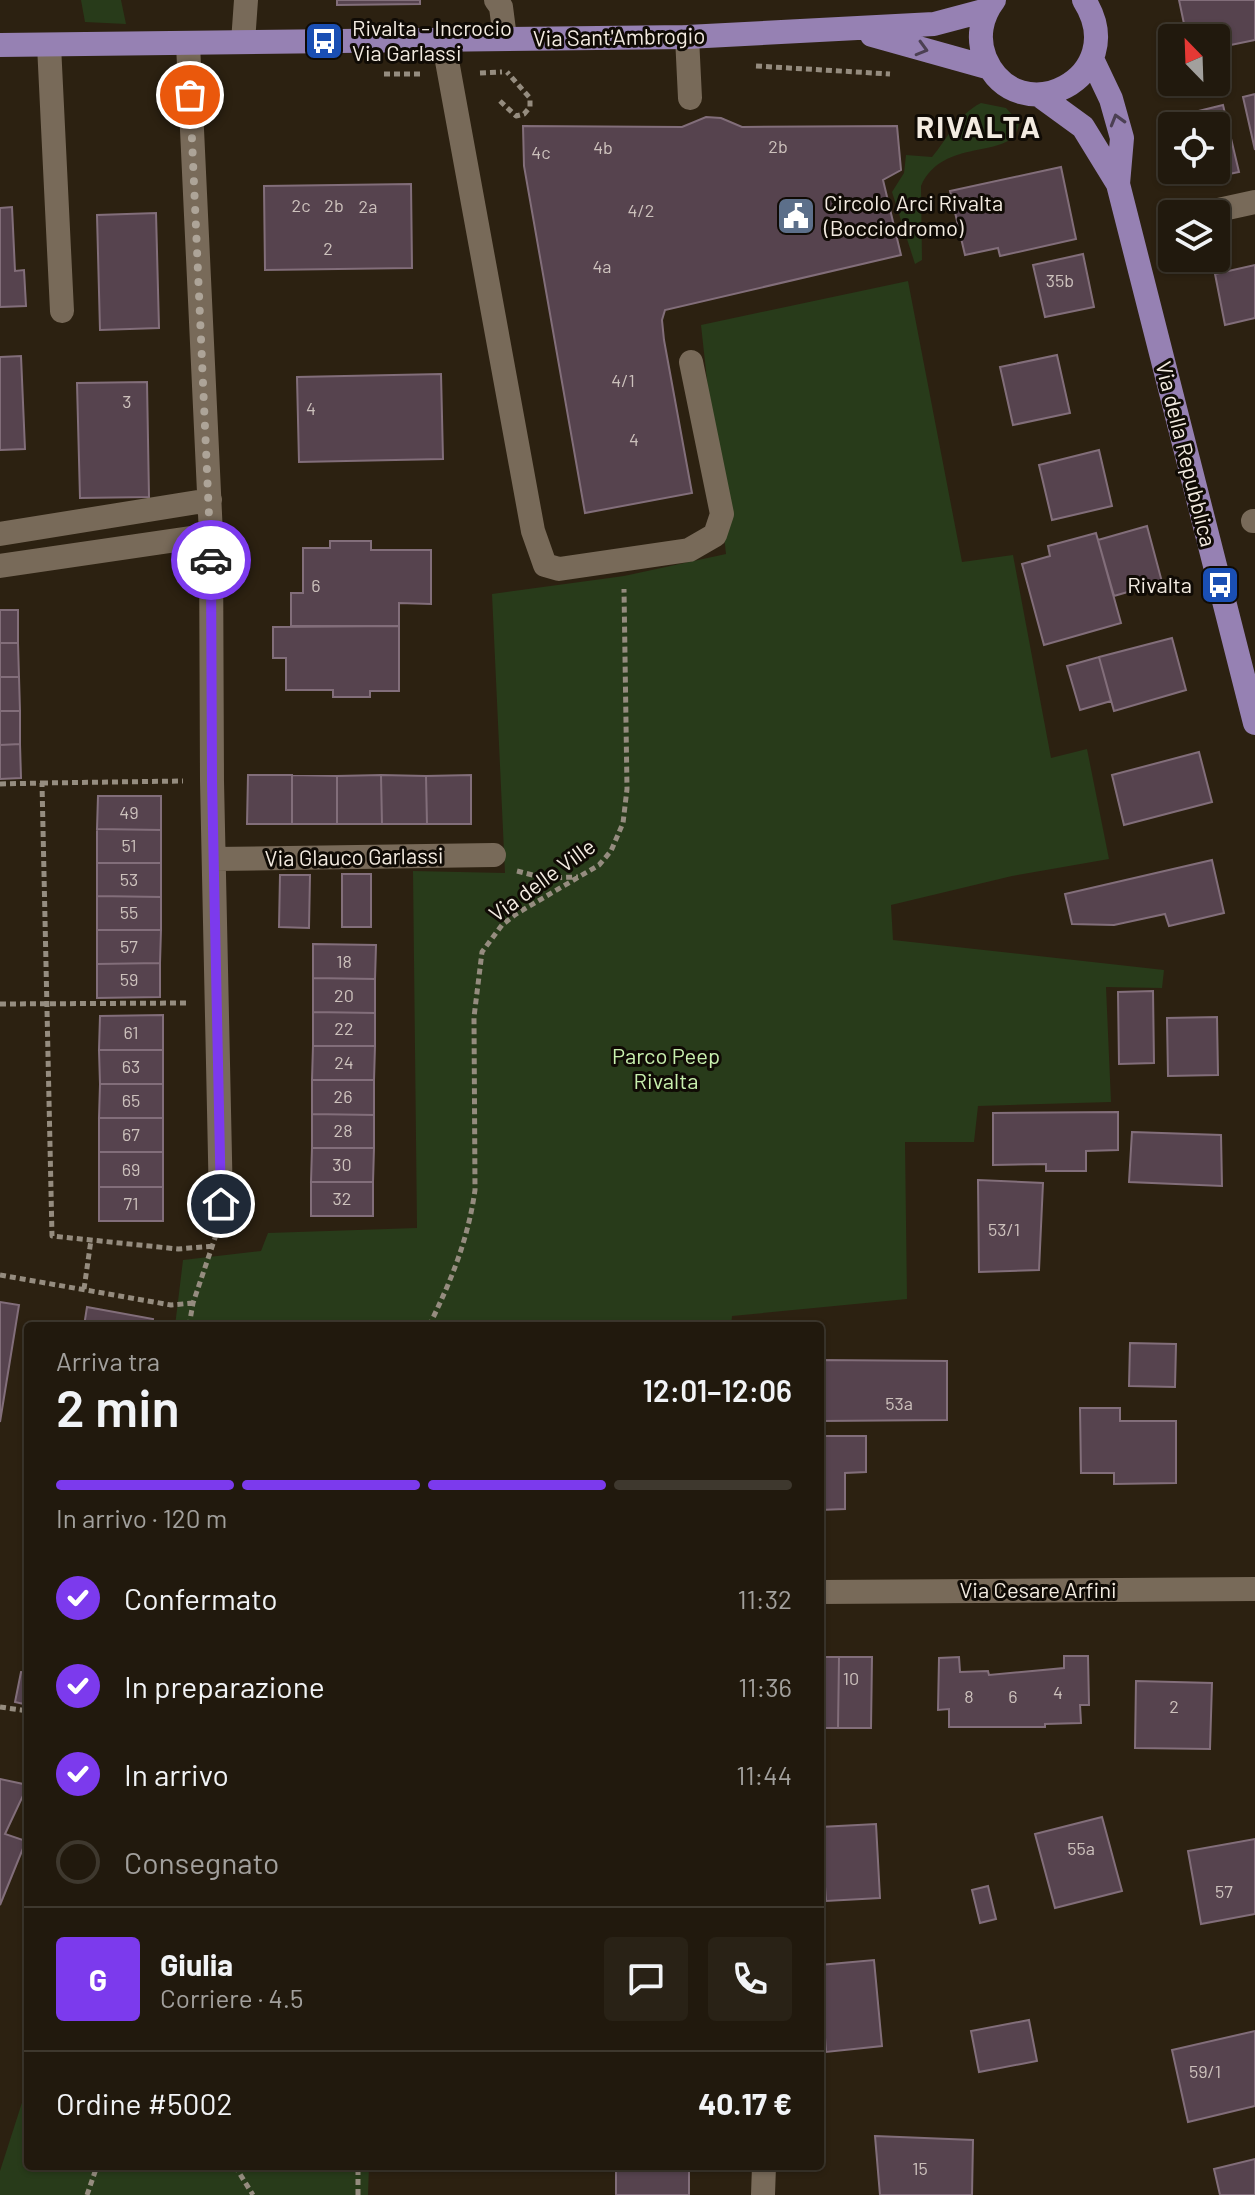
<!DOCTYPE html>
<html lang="it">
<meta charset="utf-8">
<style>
:root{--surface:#21190d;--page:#292216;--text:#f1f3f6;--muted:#a2a09d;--line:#3e382e;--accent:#7c3aed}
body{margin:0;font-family:Barlow,sans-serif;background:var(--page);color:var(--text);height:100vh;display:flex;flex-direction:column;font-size:30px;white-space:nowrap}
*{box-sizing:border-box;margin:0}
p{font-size:26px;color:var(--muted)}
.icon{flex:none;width:44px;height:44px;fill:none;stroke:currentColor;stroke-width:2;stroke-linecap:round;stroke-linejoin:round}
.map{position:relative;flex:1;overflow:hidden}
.panel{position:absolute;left:24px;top:1322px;width:800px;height:848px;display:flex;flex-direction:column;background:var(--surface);border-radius:8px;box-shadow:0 2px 6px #0004,0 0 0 2px var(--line)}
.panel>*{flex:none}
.needle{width:52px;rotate:337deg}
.buttons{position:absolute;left:1158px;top:24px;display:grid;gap:16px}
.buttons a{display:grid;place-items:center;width:72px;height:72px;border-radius:8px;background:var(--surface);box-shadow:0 2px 6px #0004,0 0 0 2px var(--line);font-size:40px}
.pin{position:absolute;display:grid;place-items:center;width:68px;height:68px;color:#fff;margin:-34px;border:4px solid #fff;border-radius:50%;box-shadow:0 2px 8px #0007}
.courier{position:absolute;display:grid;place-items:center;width:80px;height:80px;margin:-40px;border:6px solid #7c3aed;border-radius:50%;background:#fff;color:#222;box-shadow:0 2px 10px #0007}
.overview em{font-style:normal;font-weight:600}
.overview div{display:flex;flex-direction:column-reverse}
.overview{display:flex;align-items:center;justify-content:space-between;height:136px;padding:0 32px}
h1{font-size:52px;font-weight:600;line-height:60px}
.bar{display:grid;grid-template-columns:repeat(4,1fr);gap:12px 8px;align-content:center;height:96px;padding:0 32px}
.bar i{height:10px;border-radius:6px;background:var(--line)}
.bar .on{background:var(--accent)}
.bar p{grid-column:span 4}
.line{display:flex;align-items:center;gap:20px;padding:0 32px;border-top:2px solid var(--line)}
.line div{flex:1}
.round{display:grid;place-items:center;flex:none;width:84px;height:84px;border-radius:8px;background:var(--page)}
ol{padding:0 32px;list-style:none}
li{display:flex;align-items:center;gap:24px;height:88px}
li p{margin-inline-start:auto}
li .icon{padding:8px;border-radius:50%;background:var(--accent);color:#fff;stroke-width:4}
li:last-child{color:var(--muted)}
li i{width:44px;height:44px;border:4px solid var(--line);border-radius:50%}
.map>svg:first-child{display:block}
</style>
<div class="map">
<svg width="1255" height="2195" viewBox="0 0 1255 2195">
<rect width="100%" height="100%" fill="#2c2111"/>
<path fill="#283b1a" d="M 81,0 L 121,0 L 126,24 L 85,22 Z
M 981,103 L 1006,108 L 1019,122 C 1017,163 944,134 921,186 L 922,260 L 915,264 L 892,192 L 904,173 L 906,155 L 932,157 C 949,137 957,115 981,103 Z
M 908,281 L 962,562 L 1013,555 L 1051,758 L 1087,749 L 1109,859 L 1012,876 L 891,905 L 893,940 L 1164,970 L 1162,988 L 1106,987 L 1111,1102 L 978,1106 L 974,1142 L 905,1142 L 907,1299 L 732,1316 L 731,1326 L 175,1326 L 183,1260 L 261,1251 L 268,1233 L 417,1228 L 413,871 L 505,873 L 492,594 L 624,576 L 726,554 L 701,325 Z
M 28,2084 L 28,2166 L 369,2166 L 368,2195 L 0,2195 L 0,2171 Z"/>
<path fill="#56434e" stroke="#826e7a" stroke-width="2" d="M 337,0 L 420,0 L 420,4 L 337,5 Z
M 1179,0 L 1255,0 L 1255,40 L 1216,48 L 1216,38 L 1187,38 Z
M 1255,94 L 1255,150 L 1243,97 Z
M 1223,105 L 1239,172 L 1205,179 L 1203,170 L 1216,170 L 1216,126 L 1172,126 L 1170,118 Z
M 706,117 L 721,118 L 742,127 L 897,126 L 901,170 L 883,180 L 901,255 L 665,310 L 662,320 L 664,340 L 692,493 L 585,513 L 524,166 L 523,126 L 682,127 Z
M 1061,167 L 1076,239 L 1000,256 L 998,248 L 965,255 L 950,191 Z
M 411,184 L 412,268 L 265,270 L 264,186 Z
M 12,207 L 15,271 L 24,270 L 26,306 L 0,307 L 0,208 Z
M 156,213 L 159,328 L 100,330 L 97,215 Z
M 1083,254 L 1094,307 L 1045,317 L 1033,265 Z
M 1255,265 L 1255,318 L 1225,325 L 1215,274 Z
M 1057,355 L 1070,413 L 1013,425 L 1000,367 Z
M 21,356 L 25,449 L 0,450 L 0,357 Z
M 441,374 L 443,459 L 299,462 L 297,377 Z
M 147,382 L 149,497 L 80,498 L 77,383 Z
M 1099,450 L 1112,506 L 1052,520 L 1039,465 Z
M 1147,526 L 1162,582 L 1114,596 L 1098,540 Z
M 1096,533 L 1121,623 L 1044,645 L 1022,564 L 1050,556 L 1048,546 Z
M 330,541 L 371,541 L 371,550 L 431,550 L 431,604 L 399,603 L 399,626 L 291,626 L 291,593 L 303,593 L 303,548 L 330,548 Z
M 0,610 L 18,610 L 18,643 L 0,643 Z
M 399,626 L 399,691 L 370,691 L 370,697 L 333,697 L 333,690 L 286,690 L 286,658 L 273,658 L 273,627 Z
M 1172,638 L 1186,690 L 1114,711 L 1099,657 Z
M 0,643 L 18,643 L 19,677 L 0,677 Z
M 1099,657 L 1111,701 L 1080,710 L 1067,666 Z
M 0,677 L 19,677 L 20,711 L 0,711 Z
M 0,711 L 20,711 L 20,744 L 0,745 Z
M 20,744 L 21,778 L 0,779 L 0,745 Z
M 1199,752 L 1212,802 L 1124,825 L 1112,775 Z
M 248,775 L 292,775 L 292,824 L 247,824 Z
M 292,775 L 337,776 L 337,824 L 292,824 Z
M 381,775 L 426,776 L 427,824 L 382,824 Z
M 381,775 L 382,824 L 337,824 L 337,776 Z
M 471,775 L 471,824 L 427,824 L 426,776 Z
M 98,796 L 161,796 L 161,830 L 97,829 Z
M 97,829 L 161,830 L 161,863 L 97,863 Z
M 1212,860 L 1224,913 L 1169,926 L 1165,914 L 1114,925 L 1072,924 L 1065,894 Z
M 97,863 L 161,863 L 161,897 L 97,896 Z
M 342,874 L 371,874 L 371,927 L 342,927 Z
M 280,875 L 310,875 L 309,928 L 279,927 Z
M 97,896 L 161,897 L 161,930 L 97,930 Z
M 97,930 L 161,930 L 160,963 L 97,964 Z
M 313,944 L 376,945 L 375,979 L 313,978 Z
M 160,963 L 160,997 L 97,998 L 97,964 Z
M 313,978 L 375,979 L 375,1013 L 313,1012 Z
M 1153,991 L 1154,1063 L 1119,1064 L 1118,992 Z
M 313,1012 L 375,1013 L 375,1046 L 313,1046 Z
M 163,1015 L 163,1050 L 99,1050 L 100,1016 Z
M 1217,1017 L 1218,1075 L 1168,1076 L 1167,1018 Z
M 313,1046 L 375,1046 L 374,1080 L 312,1080 Z
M 99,1050 L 163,1050 L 163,1084 L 100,1084 Z
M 312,1080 L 374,1080 L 374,1115 L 312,1114 Z
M 100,1084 L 163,1084 L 163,1118 L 99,1118 Z
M 1118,1112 L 1118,1150 L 1086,1151 L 1086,1171 L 1046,1171 L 1046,1164 L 993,1165 L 993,1113 Z
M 312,1114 L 374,1115 L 374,1148 L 312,1148 Z
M 99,1118 L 163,1118 L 163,1152 L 99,1152 Z
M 1132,1132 L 1221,1135 L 1222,1186 L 1129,1182 Z
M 312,1148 L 374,1148 L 373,1182 L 311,1182 Z
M 99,1152 L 163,1152 L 163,1187 L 99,1187 Z
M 978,1180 L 1043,1183 L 1039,1270 L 979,1272 Z
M 311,1182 L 373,1182 L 373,1216 L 311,1216 Z
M 99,1187 L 163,1187 L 163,1221 L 99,1221 Z
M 0,1302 L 19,1305 L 0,1422 Z
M 87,1307 L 153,1319 L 152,1326 L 84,1326 Z
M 1130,1343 L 1176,1344 L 1175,1387 L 1129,1386 Z
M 820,1360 L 947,1361 L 947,1420 L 820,1421 Z
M 1080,1408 L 1120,1408 L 1120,1421 L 1176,1421 L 1176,1483 L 1114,1484 L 1114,1473 L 1081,1473 Z
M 820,1436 L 866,1436 L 866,1472 L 845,1473 L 845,1509 L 820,1510 Z
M 1064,1656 L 1088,1656 L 1089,1705 L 1080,1705 L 1081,1723 L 1045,1724 L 1045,1727 L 949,1727 L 949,1709 L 938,1710 L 939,1658 L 959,1657 L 960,1672 L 988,1671 L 989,1675 L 1064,1668 Z
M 820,1657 L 839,1657 L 838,1728 L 820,1728 Z
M 839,1657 L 872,1657 L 871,1728 L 838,1728 Z
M 21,1672 L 28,1673 L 28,1705 L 15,1702 Z
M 1136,1681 L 1212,1683 L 1210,1749 L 1135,1748 Z
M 0,1779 L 28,1785 L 5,1834 L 26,1841 L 0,1905 Z
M 1102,1817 L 1122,1891 L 1055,1908 L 1035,1834 Z
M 876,1824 L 880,1898 L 826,1901 L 824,1872 L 820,1873 L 820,1827 Z
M 1255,1839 L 1255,1914 L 1201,1924 L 1188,1851 Z
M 988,1886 L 996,1919 L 980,1923 L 972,1890 Z
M 874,1960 L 882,2046 L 826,2052 L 820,1965 Z
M 1029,2020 L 1037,2061 L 979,2072 L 971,2031 Z
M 1255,2031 L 1255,2106 L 1188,2122 L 1172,2050 Z
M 875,2136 L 973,2140 L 972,2195 L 880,2195 Z
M 1255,2159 L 1255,2195 L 1220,2195 L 1214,2169 Z
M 616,2166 L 689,2166 L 689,2195 L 616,2195 Z"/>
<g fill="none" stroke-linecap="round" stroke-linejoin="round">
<path stroke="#958c7f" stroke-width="5" stroke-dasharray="6 4" stroke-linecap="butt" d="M 756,66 L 890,74
M 480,73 L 502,72
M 384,74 L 422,74
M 500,101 L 516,116 L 524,114 L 530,107 L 530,98 L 507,72
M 42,783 L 183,781
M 0,784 L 42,783 L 52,1236 L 178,1249 L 215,1246
M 517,871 L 544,878 L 578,877
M 0,1004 L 189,1003
M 0,1275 L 171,1305 L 193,1303
M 84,1289 L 91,1240
M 189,1326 L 193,1303 L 217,1232
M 429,1326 C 451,1281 468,1240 475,1190 L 474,1017 L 482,952 L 502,925 L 516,914 L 599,865 L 611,851 L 623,823 L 627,789 L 624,589
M 0,1707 L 28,1711
M 235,2166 L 253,2195
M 87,2195 L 97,2166
M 358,2195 L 358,2166"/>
<path stroke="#786a59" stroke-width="24" d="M 496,0 L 501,7 L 505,38
M 687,37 L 690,98
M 443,39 L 533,531 L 545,565 L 559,569 L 689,550 L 715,535 L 722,514 L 691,362
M 243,42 L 246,0
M 188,44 L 211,535 L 212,781 L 221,1204
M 49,45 L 62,311
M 1200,214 L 1255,202
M 1253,521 L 1255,521
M 0,534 L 210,500
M 0,566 L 211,535
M 214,859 L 494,855
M 820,1592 L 1255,1589
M 763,2195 L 764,2166"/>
<path stroke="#9681b3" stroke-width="24" d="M 994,0 C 981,17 977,38 985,58 C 1018,135 1133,77 1084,0
M 872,35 L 990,68
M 0,45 L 687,37 L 934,24 L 987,10
M 1092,59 L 1111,99 L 1122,138 L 1118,184
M 1039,95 L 1083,127 L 1118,184 L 1255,723"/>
</g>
<defs><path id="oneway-chevron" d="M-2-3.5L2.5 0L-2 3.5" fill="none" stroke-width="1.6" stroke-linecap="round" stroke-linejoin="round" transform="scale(2)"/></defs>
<g stroke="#4c4053">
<use href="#oneway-chevron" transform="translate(922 49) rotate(16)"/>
<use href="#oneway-chevron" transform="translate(1117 120) rotate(-106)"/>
</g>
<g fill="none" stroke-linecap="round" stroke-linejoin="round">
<path stroke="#ada498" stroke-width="8" stroke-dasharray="0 14.4" d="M 190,95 L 211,560"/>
<path stroke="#7c3aed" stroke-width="10" d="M 211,560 L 212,781 L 221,1204"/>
</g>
<defs>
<symbol id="bus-square" viewBox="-11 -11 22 22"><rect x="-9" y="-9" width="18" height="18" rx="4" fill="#1a4fb4" stroke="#100b05"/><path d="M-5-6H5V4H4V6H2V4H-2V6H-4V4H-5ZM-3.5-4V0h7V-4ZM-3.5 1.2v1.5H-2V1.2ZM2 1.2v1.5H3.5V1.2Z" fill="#fff"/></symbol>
<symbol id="civic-square" viewBox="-11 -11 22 22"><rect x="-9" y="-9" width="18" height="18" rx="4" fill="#5c6f8a" stroke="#100b05"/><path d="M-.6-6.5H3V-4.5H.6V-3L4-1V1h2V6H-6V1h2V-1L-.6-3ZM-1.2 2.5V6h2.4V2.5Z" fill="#fff"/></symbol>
</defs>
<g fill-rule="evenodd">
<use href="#bus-square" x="302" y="19" width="44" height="44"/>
<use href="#civic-square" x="774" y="194" width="44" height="44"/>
<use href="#bus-square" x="1198" y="563" width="44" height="44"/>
</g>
<g text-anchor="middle" stroke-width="6" stroke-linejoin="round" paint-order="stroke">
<g font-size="18" fill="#ccc1bc">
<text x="778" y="153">2b</text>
<text x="603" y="154">4b</text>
<text x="541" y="159">4c</text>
<text x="301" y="212">2c</text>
<text x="334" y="212">2b</text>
<text x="368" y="213">2a</text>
<text x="641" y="217">4/2</text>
<text x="328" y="255">2</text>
<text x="602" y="273">4a</text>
<text x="1060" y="287">35b</text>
<text x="623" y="387">4/1</text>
<text x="127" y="408">3</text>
<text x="311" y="415">4</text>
<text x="634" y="446">4</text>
<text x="316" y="592">6</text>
<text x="129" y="819">49</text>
<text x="129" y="852">51</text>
<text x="129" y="886">53</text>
<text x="129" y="919">55</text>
<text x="129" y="953">57</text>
<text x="344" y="968">18</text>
<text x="129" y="986">59</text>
<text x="344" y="1002">20</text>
<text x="344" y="1035">22</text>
<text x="131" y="1039">61</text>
<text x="344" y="1069">24</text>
<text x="131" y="1073">63</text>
<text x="343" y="1103">26</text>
<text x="131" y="1107">65</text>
<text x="343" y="1137">28</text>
<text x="131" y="1141">67</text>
<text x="342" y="1171">30</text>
<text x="131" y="1176">69</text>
<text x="342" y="1205">32</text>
<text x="131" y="1210">71</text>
<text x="1004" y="1236">53/1</text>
<text x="899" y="1410">53a</text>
<text x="851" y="1685">10</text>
<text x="1058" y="1699">4</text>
<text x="969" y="1703">8</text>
<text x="1013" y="1703">6</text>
<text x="1174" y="1713">2</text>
<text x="1081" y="1855">55a</text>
<text x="1224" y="1898">57</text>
<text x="1205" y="2078">59/1</text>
<text x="920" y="2175">15</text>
</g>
<g font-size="22" fill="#f3ebe1" stroke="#100b05" text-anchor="start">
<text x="352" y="36">Rivalta - Incrocio<tspan x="352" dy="25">Via Garlassi</tspan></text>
<text x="824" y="211">Circolo Arci Rivalta<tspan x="824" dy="25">(Bocciodromo)</tspan></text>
<text x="1192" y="593" text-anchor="end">Rivalta</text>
</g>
<g font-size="22" fill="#f3ebe1" stroke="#100b05">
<text transform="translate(619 37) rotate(-1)" y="8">Via Sant'Ambrogio</text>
<text transform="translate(1186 454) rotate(76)" y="8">Via della Repubblica</text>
<text transform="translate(354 857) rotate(-1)" y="8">Via Glauco Garlassi</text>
<text transform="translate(542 880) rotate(-36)" y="8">Via delle Ville</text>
<text x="1038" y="1598">Via Cesare Arfini</text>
</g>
<g font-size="22" fill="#c8f0ae" stroke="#100b05">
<text x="666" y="1064">Parco Peep<tspan x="666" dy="25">Rivalta</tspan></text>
</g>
<g font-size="30" font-weight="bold" letter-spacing="2" fill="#f3ebe1" stroke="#100b05">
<text x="979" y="138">RIVALTA</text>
</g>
</g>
</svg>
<div class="buttons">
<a><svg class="needle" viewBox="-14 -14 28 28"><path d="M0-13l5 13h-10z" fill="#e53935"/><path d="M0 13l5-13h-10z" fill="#a2a09d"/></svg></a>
<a><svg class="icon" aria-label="locate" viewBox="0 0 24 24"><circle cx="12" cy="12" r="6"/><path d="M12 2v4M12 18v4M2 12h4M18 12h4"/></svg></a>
<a><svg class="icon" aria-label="layers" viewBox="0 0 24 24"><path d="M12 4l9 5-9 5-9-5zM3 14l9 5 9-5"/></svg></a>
</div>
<div class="pin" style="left:190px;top:95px;background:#ea580c"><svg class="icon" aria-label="bag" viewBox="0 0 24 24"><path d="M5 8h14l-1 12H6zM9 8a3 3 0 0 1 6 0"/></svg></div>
<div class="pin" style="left:221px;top:1204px;background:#1f2937"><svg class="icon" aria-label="home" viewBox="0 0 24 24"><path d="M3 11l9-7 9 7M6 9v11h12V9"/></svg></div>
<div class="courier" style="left:211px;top:560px"><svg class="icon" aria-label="car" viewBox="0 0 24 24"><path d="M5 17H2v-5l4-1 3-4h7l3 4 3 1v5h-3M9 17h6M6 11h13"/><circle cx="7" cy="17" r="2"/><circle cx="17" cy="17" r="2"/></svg></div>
<section class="panel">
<div class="overview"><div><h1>2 min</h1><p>Arriva tra</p></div><em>12:01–12:06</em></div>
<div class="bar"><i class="on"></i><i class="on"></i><i class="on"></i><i></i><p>In arrivo · 120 m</p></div>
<ol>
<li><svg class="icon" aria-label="check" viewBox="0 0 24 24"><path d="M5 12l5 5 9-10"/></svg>Confermato<p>11:32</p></li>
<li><svg class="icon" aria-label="check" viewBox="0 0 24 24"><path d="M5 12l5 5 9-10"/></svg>In preparazione<p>11:36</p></li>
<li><svg class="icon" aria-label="check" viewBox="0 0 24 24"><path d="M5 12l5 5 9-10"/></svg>In arrivo<p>11:44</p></li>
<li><i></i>Consegnato</li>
</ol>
<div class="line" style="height:144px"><b class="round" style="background:var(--accent);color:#fff">G</b><div><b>Giulia</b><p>Corriere · 4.5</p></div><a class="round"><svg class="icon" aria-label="chat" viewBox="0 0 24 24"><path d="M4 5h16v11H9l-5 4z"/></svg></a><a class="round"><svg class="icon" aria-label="phone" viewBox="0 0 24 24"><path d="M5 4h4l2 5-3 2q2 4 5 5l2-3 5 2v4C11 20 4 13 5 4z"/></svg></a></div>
<div class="line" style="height:104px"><div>Ordine #5002</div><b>40.17 €</b></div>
</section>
</div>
